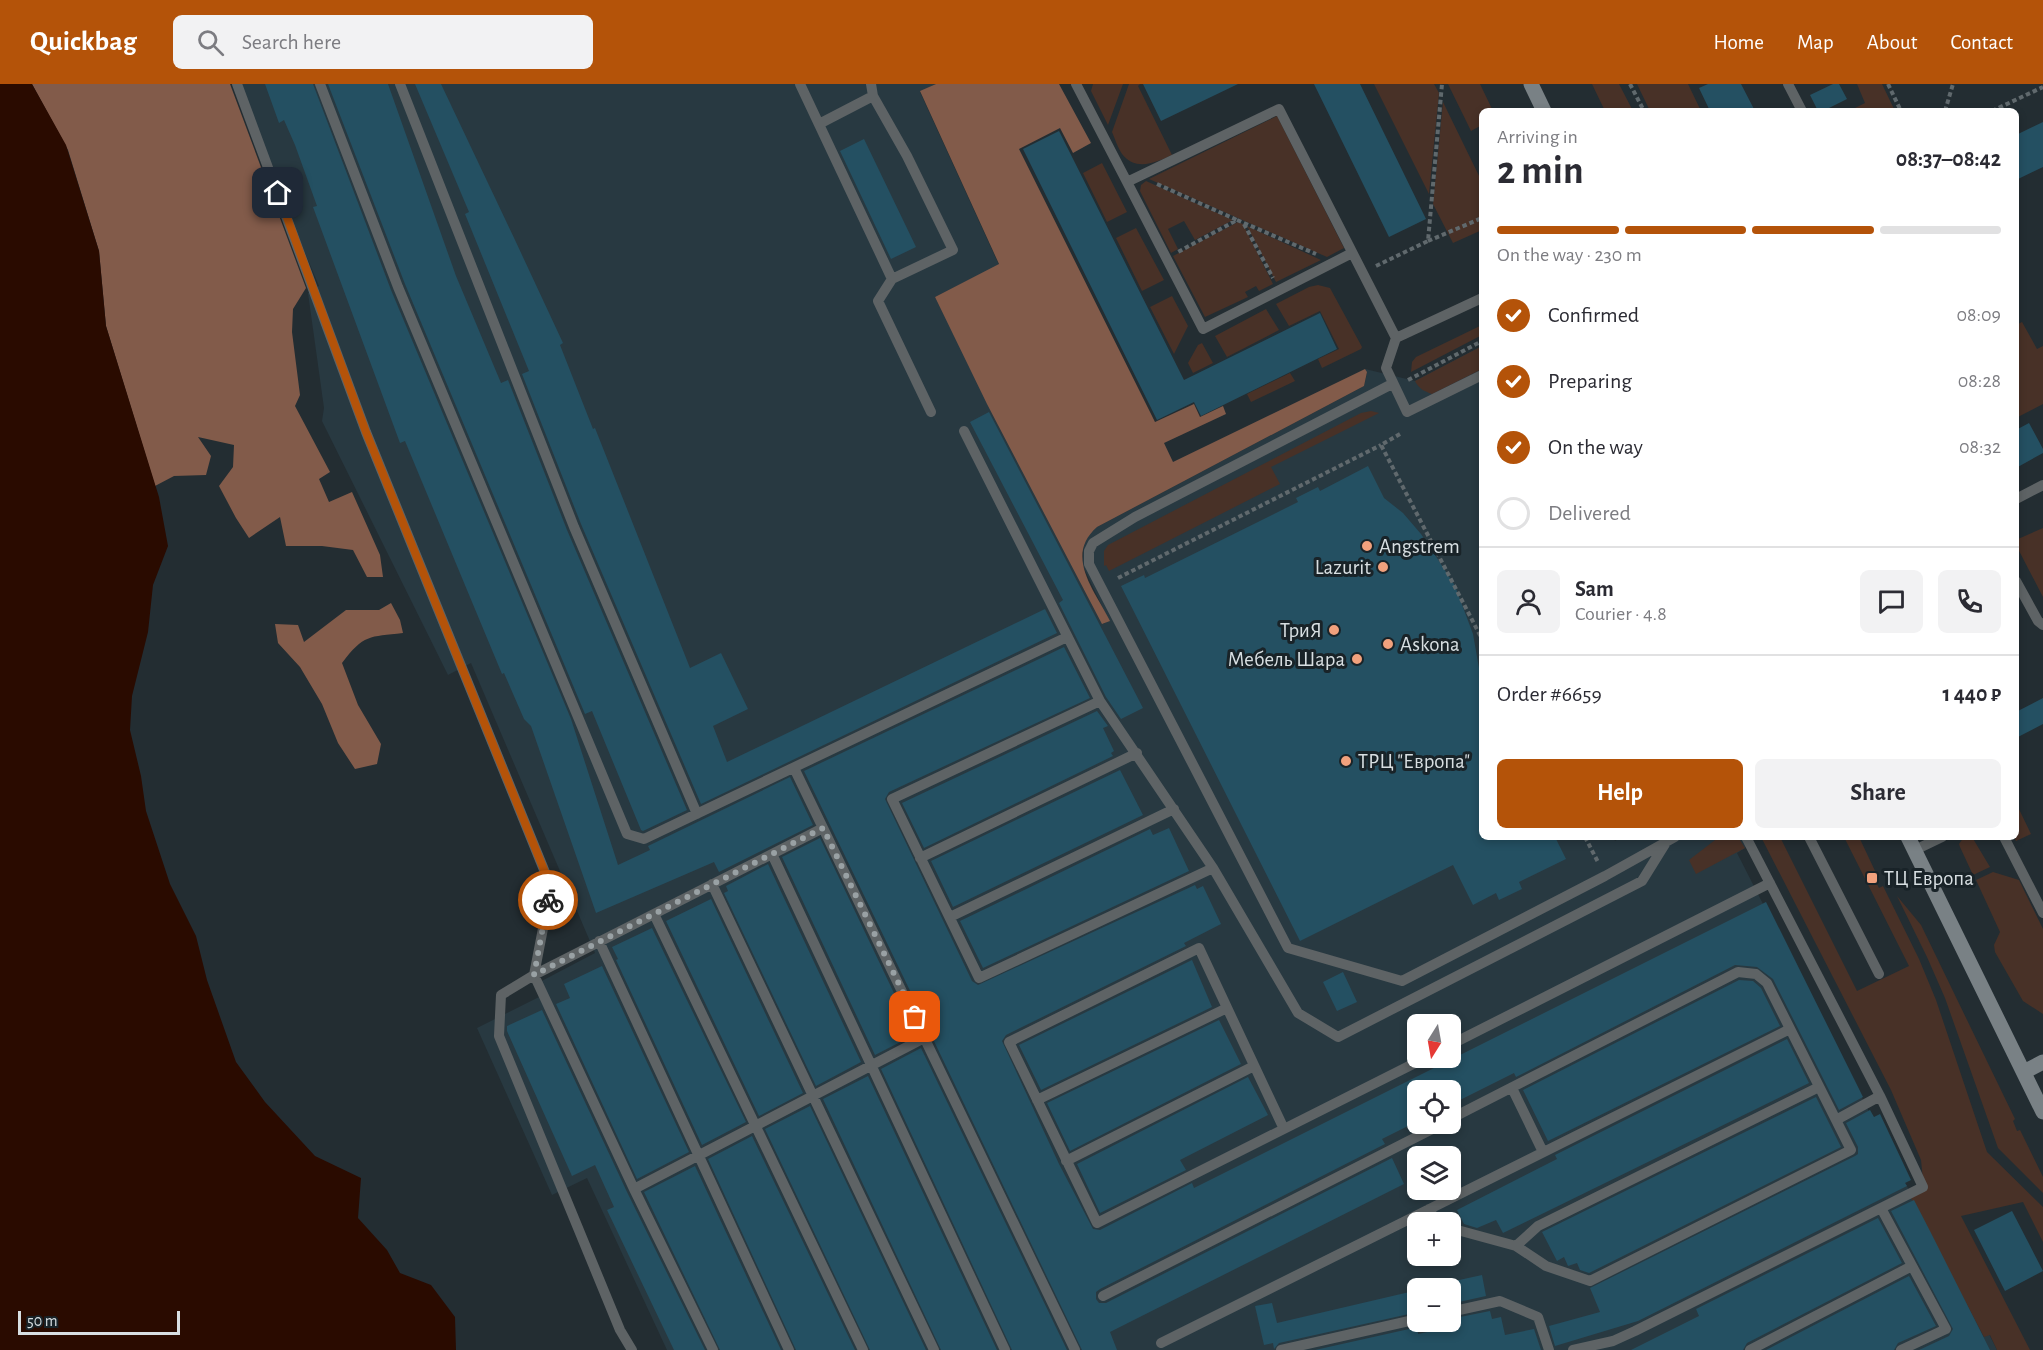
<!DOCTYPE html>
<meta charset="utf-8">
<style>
:root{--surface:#fff;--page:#f2f2f3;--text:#2b2b33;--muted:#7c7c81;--line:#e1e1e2;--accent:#b45309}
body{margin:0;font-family:"Alegreya Sans",sans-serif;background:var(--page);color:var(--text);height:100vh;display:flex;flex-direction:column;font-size:22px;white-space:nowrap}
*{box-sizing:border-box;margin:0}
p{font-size:20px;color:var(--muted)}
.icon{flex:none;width:33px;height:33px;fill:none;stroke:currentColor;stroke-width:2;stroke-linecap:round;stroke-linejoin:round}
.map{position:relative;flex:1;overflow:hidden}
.side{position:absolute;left:1479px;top:24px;width:540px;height:732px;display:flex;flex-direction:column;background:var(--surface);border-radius:9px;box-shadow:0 3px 9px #0003}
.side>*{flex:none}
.needle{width:39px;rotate:191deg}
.buttons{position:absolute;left:1407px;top:930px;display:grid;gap:12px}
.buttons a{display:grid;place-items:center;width:54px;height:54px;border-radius:9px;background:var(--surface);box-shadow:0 3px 9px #0003;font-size:30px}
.scale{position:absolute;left:18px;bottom:15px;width:162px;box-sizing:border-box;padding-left:6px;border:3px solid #d8dfe2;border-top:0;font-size:16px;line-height:21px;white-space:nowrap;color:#d8dfe2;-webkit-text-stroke:4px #192328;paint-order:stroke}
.pin{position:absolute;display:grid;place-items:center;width:51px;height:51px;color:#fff;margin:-26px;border-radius:12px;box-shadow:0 3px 9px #0006}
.courier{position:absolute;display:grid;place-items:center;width:60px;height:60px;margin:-30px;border:4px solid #b45309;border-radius:50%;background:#fff;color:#222;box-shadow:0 2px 8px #0007}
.head em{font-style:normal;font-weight:700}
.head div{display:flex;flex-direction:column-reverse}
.head{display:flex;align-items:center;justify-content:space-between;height:102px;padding:0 18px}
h1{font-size:39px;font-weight:700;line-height:45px}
.bar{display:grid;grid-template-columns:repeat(4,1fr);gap:9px 6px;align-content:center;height:72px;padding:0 18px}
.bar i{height:8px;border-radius:4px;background:var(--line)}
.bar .current{background:var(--accent)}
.bar p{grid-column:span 4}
.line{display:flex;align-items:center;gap:15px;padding:0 18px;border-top:2px solid var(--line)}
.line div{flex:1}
.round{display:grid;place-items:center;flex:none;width:63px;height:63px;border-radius:9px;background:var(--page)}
ol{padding:0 18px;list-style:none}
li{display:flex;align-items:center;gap:18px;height:66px}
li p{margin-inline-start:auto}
li .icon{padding:6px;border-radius:50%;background:var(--accent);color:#fff;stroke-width:4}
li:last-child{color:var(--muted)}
li i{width:33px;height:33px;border:3px solid var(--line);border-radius:50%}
.button{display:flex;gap:12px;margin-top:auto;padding:12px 18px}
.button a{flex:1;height:69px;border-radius:9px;background:var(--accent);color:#fff;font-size:24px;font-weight:700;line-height:69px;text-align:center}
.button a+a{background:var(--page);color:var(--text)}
header{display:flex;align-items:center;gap:36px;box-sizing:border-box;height:84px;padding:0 30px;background:var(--accent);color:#fff}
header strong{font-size:28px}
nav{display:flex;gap:33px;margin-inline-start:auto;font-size:21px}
.search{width:420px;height:54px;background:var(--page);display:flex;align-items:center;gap:15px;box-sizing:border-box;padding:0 21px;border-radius:9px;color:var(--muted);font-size:22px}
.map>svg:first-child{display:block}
</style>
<header>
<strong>Quickbag</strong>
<div class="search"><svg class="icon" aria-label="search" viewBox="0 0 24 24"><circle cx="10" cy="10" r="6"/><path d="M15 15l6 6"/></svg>Search here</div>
<nav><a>Home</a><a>Map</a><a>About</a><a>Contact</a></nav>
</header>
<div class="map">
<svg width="2043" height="1266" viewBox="0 0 2043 1266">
<rect width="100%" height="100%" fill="#232d32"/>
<path fill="#283941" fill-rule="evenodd" d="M 234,0 L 936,0 L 920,8 L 999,181 L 935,213 L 1103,540 L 1109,537 L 1082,480 L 1084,459 L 1090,449 L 1097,443 L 1364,302 L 1367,289 L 1365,285 L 1415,297 L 1482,262 L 1482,753 L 1613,753 L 1615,757 L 1622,753 L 1752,753 L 1745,764 L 1737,769 L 1984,1253 L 1989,1250 L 1997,1266 L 667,1266 L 587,1094 L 552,1111 L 477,944 L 539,913 L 534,901 L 595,869 L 471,579 L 448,591 L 322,337 L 324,324 L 308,209 L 319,202 ZM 1418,940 L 1450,940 L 1450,974 L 1418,974 ZM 1418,1006 L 1450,1006 L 1450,1040 L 1418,1040 ZM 1418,1072 L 1450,1072 L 1450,1106 L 1418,1106 ZM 1418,1138 L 1450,1138 L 1450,1172 L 1418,1172 ZM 1418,1204 L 1450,1204 L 1450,1238 L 1418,1238 Z"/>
<path fill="#483127" d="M 1093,0 L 1123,0 L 1108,41 L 1091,7 Z
M 1129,0 L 1140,0 L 1138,2 L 1172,71 C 1157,78 1136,88 1122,70 C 1118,64 1115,55 1112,48 Z
M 1374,0 L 1434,0 L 1439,9 L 1429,110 Z
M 1448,0 L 1480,0 L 1493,27 L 1482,27 L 1482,41 L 1471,47 Z
M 1592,0 L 1619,0 L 1633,27 L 1605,27 Z
M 1637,0 L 1688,0 L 1701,27 L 1650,27 Z
M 1857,0 L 1882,0 L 1895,27 L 1849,27 L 1865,19 Z
M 1443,18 L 1482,98 L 1482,146 L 1453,159 L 1433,120 Z
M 1277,32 L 1344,164 L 1327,173 L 1149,95 Z
M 1102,79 L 1127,128 L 1107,138 L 1083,89 Z
M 1146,97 L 1233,136 L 1195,156 L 1184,137 L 1168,145 L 1178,165 L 1171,169 L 1140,107 L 1141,101 Z
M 1238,138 L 1243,140 L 1273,200 L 1259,207 L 1256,202 L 1245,208 L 1248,213 L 1205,233 L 1173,172 Z
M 1247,142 L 1321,176 L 1276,198 Z
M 1136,144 L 1164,196 L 1142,207 L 1116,154 Z
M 1318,201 L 1330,204 L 1362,263 L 1361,265 L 1322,284 L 1318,275 L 1339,265 L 1320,227 L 1289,242 L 1276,220 L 1309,203 Z
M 1172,212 L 1188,242 L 1174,270 L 1150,223 Z
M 1266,225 L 1279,246 L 1227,273 L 1215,252 Z
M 2022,238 L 2037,265 L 2043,262 L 2043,320 L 2016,334 L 2016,241 Z
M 1482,241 L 1482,251 L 1411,288 L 1412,278 L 1416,273 Z
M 1202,259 L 1213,279 L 1193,289 L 1188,279 L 1198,261 Z
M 1482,262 L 1482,285 L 1432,310 C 1424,307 1419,305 1415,297 Z
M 1290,289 L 1295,297 L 1251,318 L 1247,310 Z
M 1371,327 L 1379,329 L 1271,383 L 1280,400 L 1109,487 L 1106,481 L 1104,482 L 1104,467 L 1108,461 L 1361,329 Z
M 2043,444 L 2043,513 L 2016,461 L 2016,452 L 2018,455 Z
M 2017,721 L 2031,750 L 2016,757 L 2014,753 L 2016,753 Z
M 1719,753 L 1738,753 L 1745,764 L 1696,790 L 1689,776 Z
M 1761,753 L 1780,753 L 1857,907 L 1909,882 L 1844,753 L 1859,753 L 1876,789 L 1872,791 L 1879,804 L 1883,802 L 1919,875 L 1936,916 L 1987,1068 L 2043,1123 L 2043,1158 L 2023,1118 L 1961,1132 L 2030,1266 L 1997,1266 L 1990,1251 L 1984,1253 L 1911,1114 L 1923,1096 L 1921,1076 L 1891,1006 Z
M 1964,753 L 1972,753 L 1990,783 L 1973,791 L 1960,763 L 1959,760 Z
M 1993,788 L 2019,796 L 2043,845 L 2043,930 L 2023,917 L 1995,868 L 1994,861 L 2000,848 L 1976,796 Z
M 1897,812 L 1921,841 L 2015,1035 L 2013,1037 L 2017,1047 L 2020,1046 L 2043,1093 L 2043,1109 L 1998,1064 L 1945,914 L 1927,873 Z"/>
<path fill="#825b4a" d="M 32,0 L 230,0 L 306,204 L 293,225 L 292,248 L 300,311 L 295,322 L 330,388 L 319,395 L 329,418 L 352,408 L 380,471 L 383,493 L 367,493 L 353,466 L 322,462 L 286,462 L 280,433 L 249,454 L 236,434 L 219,402 L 233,383 L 234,361 L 198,353 L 211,372 L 206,391 L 174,392 L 155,402 L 106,242 L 99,167 L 68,66 Z
M 936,0 L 1059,0 L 1091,59 L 1073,69 L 1060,44 L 1019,65 L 1155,338 L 1194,320 L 1200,333 L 1223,322 L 1226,330 L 1164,359 L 1173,378 L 1365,285 L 1367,288 L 1364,302 L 1097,443 C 1064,472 1095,507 1110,537 L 1102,540 L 987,320 L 935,213 L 999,180 L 920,7 Z
M 391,519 L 400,536 L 403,549 C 369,553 364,550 342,579 L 358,621 L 381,660 L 377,680 L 355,685 L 338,659 L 322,620 L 300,583 L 278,559 L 275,540 L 298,541 L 304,558 L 346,526 L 379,526 Z"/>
<path fill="#2a0b00" d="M 0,0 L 32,0 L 66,61 L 99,167 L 106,242 L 159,413 L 168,462 L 153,501 L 148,548 L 132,612 L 130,646 L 141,692 L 146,727 L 170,800 L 196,852 L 207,896 L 236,978 L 265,1018 L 315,1072 L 361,1094 L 358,1134 L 387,1166 L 400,1189 L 431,1201 L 455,1233 L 456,1266 L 0,1266 Z"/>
<path fill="#245062" d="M 265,0 L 313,0 L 391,206 L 571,635 L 618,781 L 650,766 L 648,762 L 790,693 L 813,741 L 719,788 L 714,778 L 596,829 L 531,642 L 524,635 L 504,589 L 502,590 L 405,357 L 400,359 L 313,123 L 317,122 L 295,61 L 284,36 L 279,39 Z
M 328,0 L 388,0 L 456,192 L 501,299 L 508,296 L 567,446 L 687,726 L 643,747 L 641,746 L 592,627 L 585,630 L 405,200 Z
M 415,0 L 441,0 L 515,156 L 563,259 L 560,261 L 593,345 L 595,344 L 690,584 L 721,569 L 748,625 L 713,642 L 727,678 L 1045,525 L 1057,549 L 701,720 L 581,440 L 522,290 L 529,287 L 465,130 L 469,128 Z
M 1143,0 L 1238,0 L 1161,37 Z
M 1314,0 L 1360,0 L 1426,135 L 1389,153 Z
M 1708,0 L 1741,0 L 1755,27 L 1710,27 L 1699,4 Z
M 1833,0 L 1839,0 L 1847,15 L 1823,27 L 1818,27 L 1810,11 Z
M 2043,38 L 2043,83 L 2016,96 L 2016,51 Z
M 1059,47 L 1184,296 L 1320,229 L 1337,265 L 1201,332 L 1194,318 L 1157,336 L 1023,65 Z
M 864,55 L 916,163 L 891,175 L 840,67 Z
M 989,328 L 1143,624 L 1121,635 L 1106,613 L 1059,519 L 1063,516 L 970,338 Z
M 2029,339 L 2043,365 L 2043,369 L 2016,384 L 2016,346 Z
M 1368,382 L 1384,414 L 1403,429 L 1421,450 L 1437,474 L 1455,502 L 1473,550 L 1482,601 L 1482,753 L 1555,753 L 1566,775 L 1519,798 L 1522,805 L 1499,816 L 1496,809 L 1473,821 L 1453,781 L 1300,857 L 1121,502 L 1144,491 L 1145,494 L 1298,418 L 1296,414 L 1318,403 L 1320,407 Z
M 1064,563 L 1090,614 L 889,708 L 885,715 L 972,897 L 978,901 L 1195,801 L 1197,805 L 1203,802 L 1221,840 L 1184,859 L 1186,862 L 1006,951 L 1002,957 L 1059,1080 L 1093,1145 L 1100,1146 L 1192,1099 L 1194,1104 L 1766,818 L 1863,1013 L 1839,1026 L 1773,895 L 1757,883 L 1735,881 L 1516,993 L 1514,989 L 1450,1021 L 1450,1006 L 1418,1006 L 1418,1037 L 1382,1055 L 1385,1060 L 1100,1205 L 1096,1208 L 1096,1215 L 1099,1219 L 1106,1219 L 1392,1074 L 1404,1100 L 1110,1248 L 1117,1266 L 1082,1266 L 933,955 L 933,950 L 929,946 L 804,687 Z
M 2043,614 L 2043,640 L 2016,654 L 2016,628 Z
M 1097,627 L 1108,642 L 1103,644 L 1114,667 L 1111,669 L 1113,672 L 924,764 L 902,719 Z
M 1120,686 L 1143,731 L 953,823 L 931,777 Z
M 1169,744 L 1189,787 L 983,884 L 960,837 L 1150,745 L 1153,751 Z
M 820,754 L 914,951 L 875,971 L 782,773 Z
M 768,780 L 861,978 L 816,1002 L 724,809 L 728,807 L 726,802 Z
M 711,815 L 803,1009 L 759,1032 L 666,837 Z
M 652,844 L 746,1038 L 702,1061 L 616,876 L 618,875 L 612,863 Z
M 1192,876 L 1212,923 L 1041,1006 L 1019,961 Z
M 602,882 L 689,1068 L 637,1095 L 556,920 L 570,914 L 564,900 Z
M 1343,888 L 1357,918 L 1337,927 L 1323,898 Z
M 1739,896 L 1753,897 L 1761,904 L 1780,942 L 1548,1057 L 1523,1006 Z
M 542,926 L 627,1108 L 705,1266 L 674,1266 L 607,1126 L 614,1123 L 595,1081 L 572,1092 L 507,947 L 507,942 Z
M 1219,936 L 1241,980 L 1070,1067 L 1047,1019 Z
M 1787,955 L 1809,999 L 1503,1149 L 1496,1136 L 1477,1144 L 1464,1140 L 1457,1126 L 1557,1075 L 1555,1071 Z
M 921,964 L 1067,1266 L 1012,1266 L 881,985 Z
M 868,992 L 997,1266 L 941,1266 L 823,1015 Z
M 1248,993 L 1268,1031 L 1180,1076 L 1186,1086 L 1100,1129 L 1077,1080 Z
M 1816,1013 L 1841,1063 L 1589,1189 L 1580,1186 L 1577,1179 L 1568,1182 L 1564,1173 L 1557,1177 L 1542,1148 Z
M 810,1022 L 926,1266 L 870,1266 L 765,1045 Z
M 1870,1026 L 1874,1033 L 1880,1030 L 1911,1096 L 1905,1099 L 1907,1102 L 1638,1237 L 1555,1262 L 1549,1242 L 1600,1228 L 1590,1204 L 1855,1072 L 1858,1070 L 1858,1063 L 1846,1039 Z
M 752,1052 L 855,1266 L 796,1266 L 708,1075 Z
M 695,1082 L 781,1266 L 720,1266 L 644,1108 Z
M 1914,1116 L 1930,1147 L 1990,1266 L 1919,1266 L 1949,1252 L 1953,1245 L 1891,1127 Z
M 2012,1127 L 2043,1187 L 2005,1207 L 1974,1146 Z
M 1878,1134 L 1902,1179 L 1747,1259 L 1743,1266 L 1631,1266 L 1699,1232 L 1696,1225 Z
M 1482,1191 L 1486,1212 L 1450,1220 L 1450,1198 Z
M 1909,1192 L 1936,1242 L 1898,1259 L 1894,1266 L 1766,1266 Z
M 1418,1206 L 1418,1228 L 1279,1259 L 1274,1265 L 1273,1259 L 1264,1261 L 1255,1222 L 1272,1219 L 1277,1239 Z
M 1490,1227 L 1492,1235 L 1501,1233 L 1505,1251 L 1534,1245 L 1541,1266 L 1315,1266 L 1418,1243 L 1418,1250 L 1450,1243 L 1450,1235 Z"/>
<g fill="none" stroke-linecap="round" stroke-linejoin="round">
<path stroke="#60696d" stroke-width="4" stroke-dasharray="4.5 3" stroke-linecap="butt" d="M 1630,0 L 1644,27
M 1888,0 L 1901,27
M 1945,27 L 1953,0
M 1992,27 L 2043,3
M 1157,100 L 1237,136 L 1178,168
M 1237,136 L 1316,170
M 1244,140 L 1273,194
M 1428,157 L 1482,134
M 1376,182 L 1428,157 L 1442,0
M 1408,296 L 1482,257
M 1400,350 L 1381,361 L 1482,555
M 1118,494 L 1381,361
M 1585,753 L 1598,778"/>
<path stroke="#5e6365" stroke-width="10" d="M 237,0 L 366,348 L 551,803 L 534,891 L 501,911 L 499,952 L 620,1246 L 632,1266
M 320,0 L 398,203 L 627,750 L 644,755 L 1067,553
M 400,0 L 574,443 L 697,730
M 800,0 L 892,195
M 871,0 L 873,12 L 907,72 L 953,166 L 892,195 L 878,217 L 931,328
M 1076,0 L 1127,98 L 1279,25 L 1396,254 L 1482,214
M 1788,0 L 1802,27
M 819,40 L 873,12
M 1127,98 L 1203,245 L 1352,169
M 1396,254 L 1386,284 L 1407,328 L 1482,291
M 1392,300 L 1135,433 L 1093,459 L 1089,467 L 1089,480 L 1288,864 L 1402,897 L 1605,792 L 1675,753
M 964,347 L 1100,617 L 1213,784 L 1298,929 L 1338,953 L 1642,797 L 1665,760
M 2016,415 L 2043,401
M 2016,497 L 2038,537 L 2043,541
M 1100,617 L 892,715 L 979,894 L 1213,784
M 794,684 L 823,744
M 1809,753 L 1879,890
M 2004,753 L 2043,829
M 1915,766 L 1942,753
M 772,770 L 1005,1266
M 920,774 L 1137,669
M 712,800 L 934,1266
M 654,830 L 863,1266
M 950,833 L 1174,725
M 599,857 L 789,1266
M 1450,961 L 1770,799
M 1819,1003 L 1538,1142 L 1516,1162 L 1546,1182 L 1590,1197 L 1851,1066 L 1836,1036
M 1512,1004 L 1543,1068
M 1037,1016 L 1227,924
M 1450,1035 L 1738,888 L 1756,890 L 1767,899 L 1836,1036 L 1880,1012
M 1284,1045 L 1199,864 L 1009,958 L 1097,1139 L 1425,974
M 1066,1077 L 1254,982
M 634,1105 L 926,953
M 1881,1124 L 1946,1245 L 1901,1266
M 1429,1125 L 1437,1138
M 1450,1144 L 1516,1162
M 1103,1212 L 1442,1040
M 1450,1228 L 1500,1217 L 1538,1233 L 1549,1266
M 1161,1259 L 1790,945
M 713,1266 L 634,1105 L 534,891 L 823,744 L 1075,1266
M 1281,1266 L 1418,1235
M 1573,1266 L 1613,1257 L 1635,1247 L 1923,1103 L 1880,1012 L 1746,753
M 1750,1266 L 1912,1182"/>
<path stroke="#798185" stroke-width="15" d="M 1531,0 L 1544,27
M 1908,753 L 2043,1028
M 2024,988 L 2043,978"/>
</g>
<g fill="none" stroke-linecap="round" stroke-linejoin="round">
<path stroke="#99a1a4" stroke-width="6" stroke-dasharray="0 10.8" d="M 548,816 L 534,891 L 823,744 L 915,933"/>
<path stroke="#b45309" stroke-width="8" d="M 278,109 L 366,348 L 551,803 L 548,816"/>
</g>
<g fill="#f1a17d" stroke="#192328" stroke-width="2">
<circle cx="1367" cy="462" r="6"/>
<circle cx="1383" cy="483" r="6"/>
<circle cx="1334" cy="546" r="6"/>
<circle cx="1388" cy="560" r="6"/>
<circle cx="1357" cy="575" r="6"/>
<circle cx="1346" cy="677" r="6"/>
<rect x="1866" y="788" width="12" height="12" rx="3"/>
</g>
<g text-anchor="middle" stroke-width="6" stroke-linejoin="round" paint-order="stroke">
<g font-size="21" fill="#d8dfe2" stroke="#192328" text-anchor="start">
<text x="1379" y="469">Angstrem</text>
<text x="1371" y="490" text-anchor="end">Lazurit</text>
<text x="1322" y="553" text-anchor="end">ТриЯ</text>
<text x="1400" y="567">Askona</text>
<text x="1345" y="582" text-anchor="end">Мебель Шара</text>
<text x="1358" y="684">ТРЦ "Европа"</text>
<text x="1884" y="801">ТЦ Европа</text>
</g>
</g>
</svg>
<div class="buttons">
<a><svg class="needle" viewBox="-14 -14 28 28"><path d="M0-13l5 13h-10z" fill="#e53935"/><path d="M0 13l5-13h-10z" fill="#7c7c81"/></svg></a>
<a><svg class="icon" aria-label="locate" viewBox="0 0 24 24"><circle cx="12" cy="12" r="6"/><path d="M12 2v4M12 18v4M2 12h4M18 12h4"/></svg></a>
<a><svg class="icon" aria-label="layers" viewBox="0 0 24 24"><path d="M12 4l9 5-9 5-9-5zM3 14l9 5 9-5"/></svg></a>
<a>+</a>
<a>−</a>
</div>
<div class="scale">50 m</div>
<div class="pin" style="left:915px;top:933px;background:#ea580c"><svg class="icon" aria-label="bag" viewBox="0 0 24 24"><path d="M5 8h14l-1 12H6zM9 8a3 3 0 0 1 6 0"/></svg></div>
<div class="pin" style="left:278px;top:109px;background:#1f2937"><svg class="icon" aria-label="home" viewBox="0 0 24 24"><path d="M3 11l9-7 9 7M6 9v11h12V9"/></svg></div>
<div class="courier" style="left:548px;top:816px"><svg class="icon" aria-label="bike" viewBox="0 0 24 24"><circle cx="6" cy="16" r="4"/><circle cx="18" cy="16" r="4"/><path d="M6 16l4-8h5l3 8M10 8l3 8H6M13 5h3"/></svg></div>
<section class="side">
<div class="head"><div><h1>2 min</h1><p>Arriving in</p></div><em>08:37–08:42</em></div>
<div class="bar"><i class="current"></i><i class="current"></i><i class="current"></i><i></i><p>On the way · 230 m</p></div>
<ol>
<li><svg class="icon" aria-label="check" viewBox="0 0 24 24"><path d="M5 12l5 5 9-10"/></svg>Confirmed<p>08:09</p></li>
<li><svg class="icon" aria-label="check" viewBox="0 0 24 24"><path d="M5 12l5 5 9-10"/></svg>Preparing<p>08:28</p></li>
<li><svg class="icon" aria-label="check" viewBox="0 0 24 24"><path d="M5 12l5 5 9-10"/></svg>On the way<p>08:32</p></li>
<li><i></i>Delivered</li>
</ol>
<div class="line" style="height:108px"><a class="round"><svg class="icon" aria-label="person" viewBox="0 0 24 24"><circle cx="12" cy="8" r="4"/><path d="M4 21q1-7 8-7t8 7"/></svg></a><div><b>Sam</b><p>Courier · 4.8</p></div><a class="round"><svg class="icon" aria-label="chat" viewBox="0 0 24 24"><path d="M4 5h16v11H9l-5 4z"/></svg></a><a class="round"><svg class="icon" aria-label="phone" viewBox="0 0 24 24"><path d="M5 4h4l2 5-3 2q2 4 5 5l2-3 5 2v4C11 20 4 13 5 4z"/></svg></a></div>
<div class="line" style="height:78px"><div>Order #6659</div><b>1 440 ₽</b></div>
<div class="button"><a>Help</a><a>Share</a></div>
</section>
</div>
